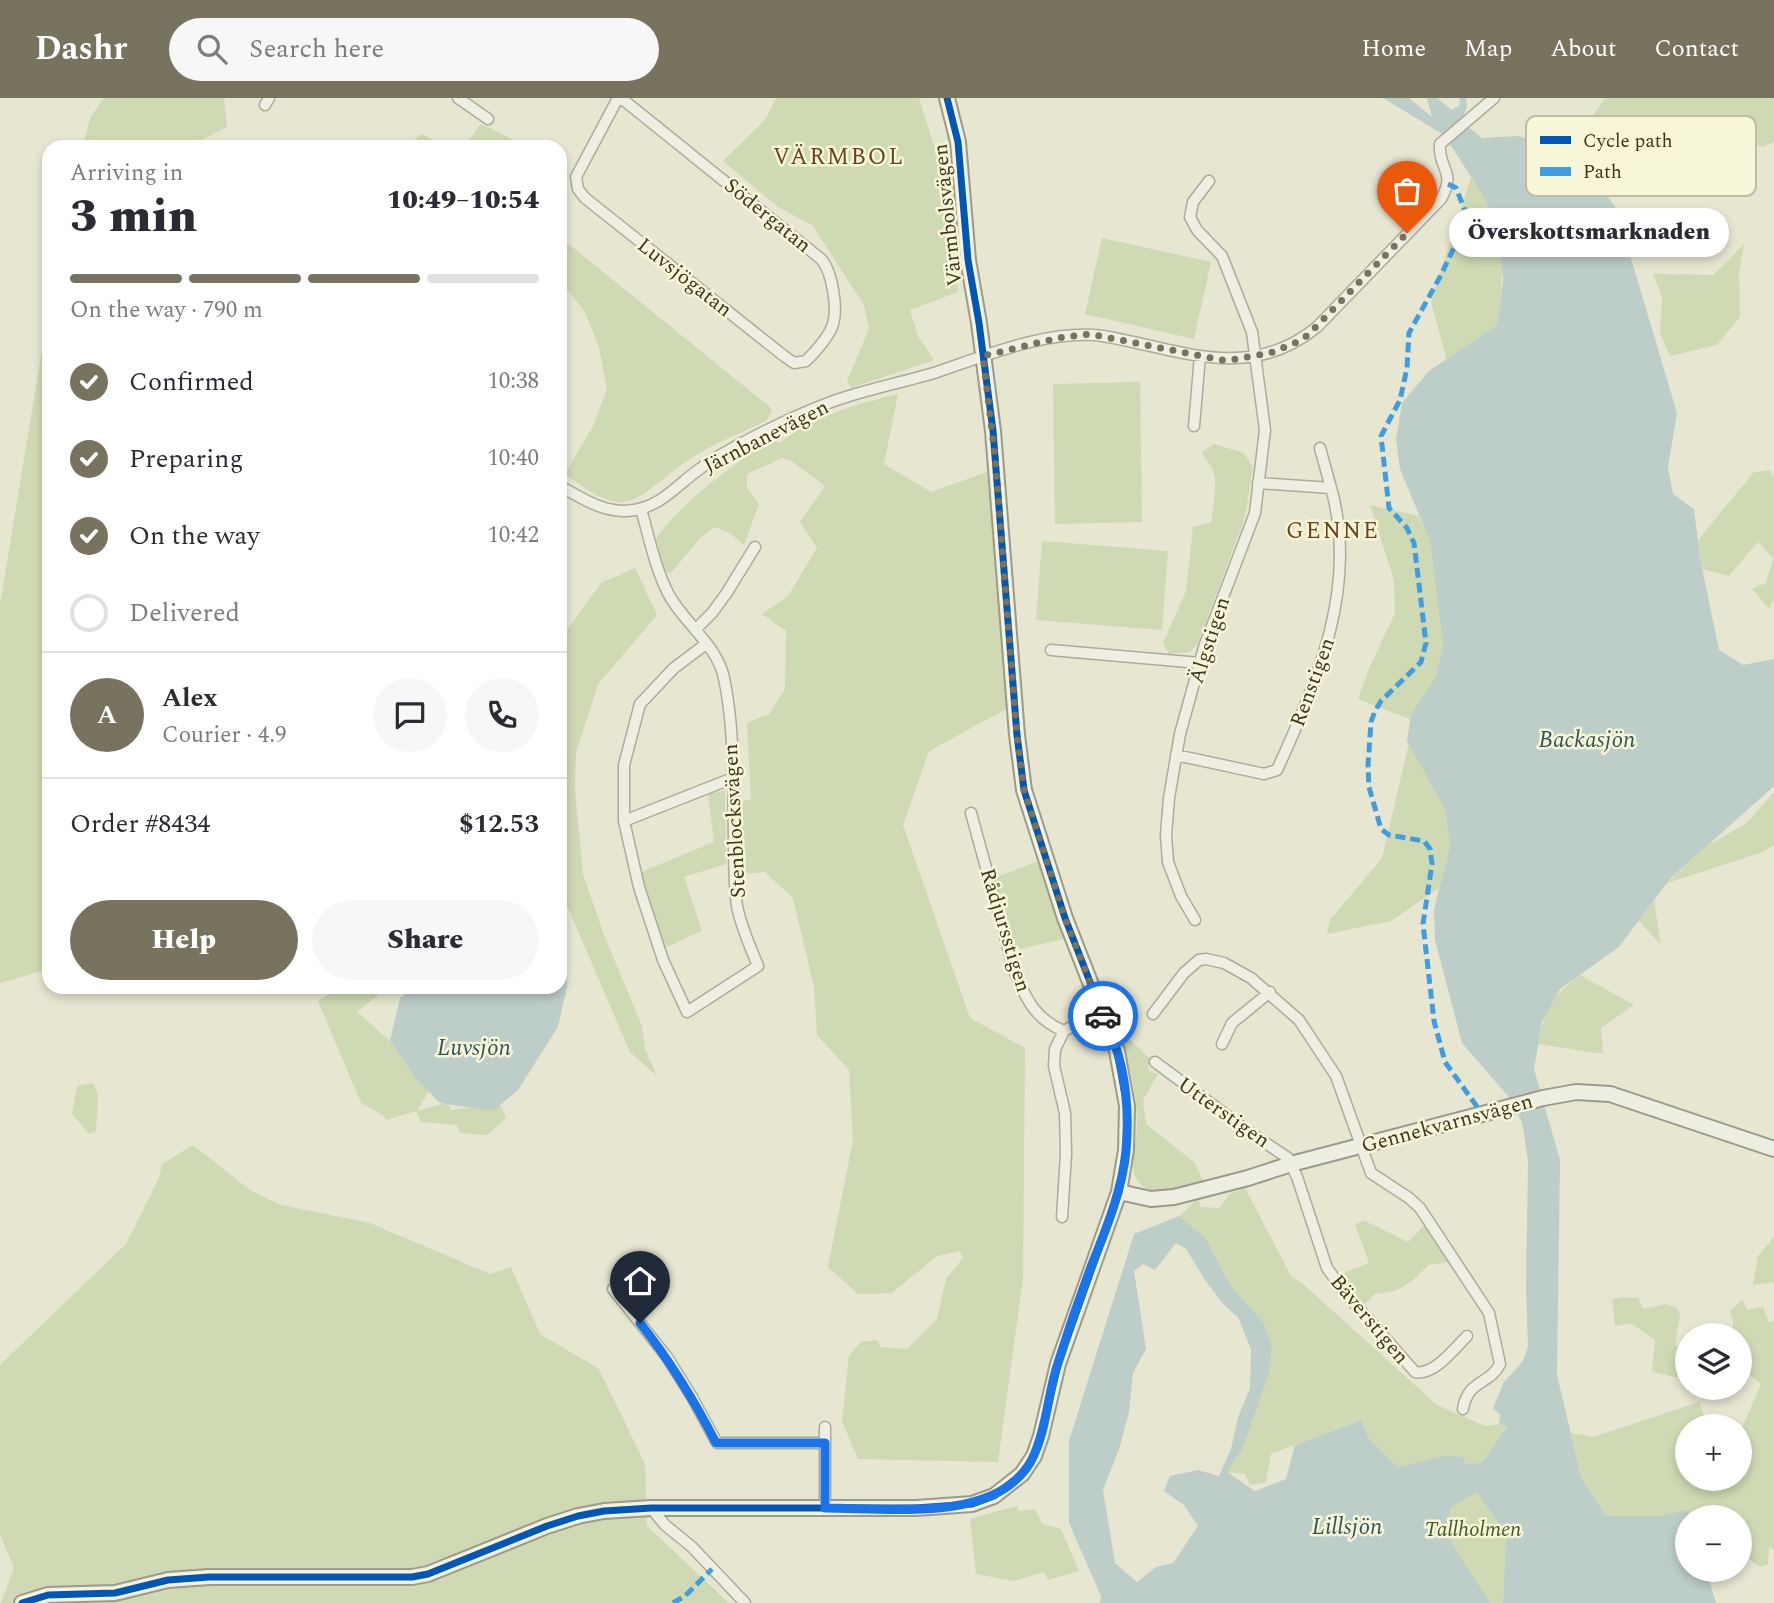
<!DOCTYPE html>
<meta charset="utf-8">
<style>
:root{--surface:#fff;--page:#f7f7f7;--text:#2b2b33;--muted:#7c7c81;--line:#e1e1e2;--accent:#78735e}
body{margin:0;font-family:Spectral,serif;background:var(--page);color:var(--text);height:100vh;display:flex;flex-direction:column;font-size:26px;white-space:nowrap}
*{box-sizing:border-box;margin:0}
p{font-size:23px;color:var(--muted)}
.icon{flex:none;width:38px;height:38px;fill:none;stroke:currentColor;stroke-width:2;stroke-linecap:round;stroke-linejoin:round}
.map{position:relative;flex:1;overflow:hidden}
.side{position:absolute;left:42px;top:42px;width:525px;height:854px;display:flex;flex-direction:column;background:var(--surface);border-radius:21px;box-shadow:0 4px 10px #0003}
.side>*{flex:none}
.controls{position:absolute;left:1675px;top:1225px;display:grid;gap:14px}
.controls a{display:grid;place-items:center;width:77px;height:77px;border-radius:50%;background:var(--surface);box-shadow:0 4px 10px #0003;font-size:35px}
.pin{position:absolute;display:grid;place-items:center;width:60px;height:60px;color:#fff;margin:-72px -30px;border-radius:50% 50% 50% 0;rotate:-45deg;box-shadow:0 0 7px #0007}
.pin .icon{rotate:45deg}
.courier{position:absolute;display:grid;place-items:center;width:70px;height:70px;margin:-35px;border:5px solid #1a73e8;border-radius:50%;background:#fff;color:#222;box-shadow:0 2px 9px #0007}
.bubble{position:absolute;height:49px;border-radius:24px;background:var(--surface);box-shadow:0 4px 10px #0003;font-size:23px;font-weight:800;line-height:49px;text-align:center}
.headline em{font-style:normal;font-weight:800}
.headline div{display:flex;flex-direction:column-reverse}
.headline{display:flex;align-items:center;justify-content:space-between;height:119px;padding:0 28px}
h1{font-size:46px;font-weight:800;line-height:52px}
.bar{display:grid;grid-template-columns:repeat(4,1fr);gap:10px 7px;align-content:center;height:84px;padding:0 28px}
.bar i{height:9px;border-radius:5px;background:var(--line)}
.bar .selected{background:var(--accent)}
.bar p{grid-column:span 4}
.line{display:flex;align-items:center;gap:18px;padding:0 28px;border-top:2px solid var(--line)}
.line div{flex:1}
.round{display:grid;place-items:center;flex:none;width:74px;height:74px;border-radius:37px;background:var(--page)}
ol{padding:0 28px;list-style:none}
li{display:flex;align-items:center;gap:21px;height:77px}
li p{margin-inline-start:auto}
li .icon{padding:7px;border-radius:50%;background:var(--accent);color:#fff;stroke-width:4}
li:last-child{color:var(--muted)}
li i{width:38px;height:38px;border:4px solid var(--line);border-radius:50%}
.action{display:flex;gap:14px;margin-top:auto;padding:14px 28px}
.action a{flex:1;height:80px;border-radius:42px;background:var(--accent);color:#fff;font-size:28px;font-weight:800;line-height:80px;text-align:center}
.action a+a{background:var(--page);color:var(--text)}
header{display:flex;align-items:center;gap:42px;box-sizing:border-box;height:98px;padding:0 35px;background:var(--accent);color:#fff}
header strong{font-size:33px}
nav{display:flex;gap:38px;margin-inline-start:auto;font-size:24px}
.search{width:490px;height:63px;background:var(--page);display:flex;align-items:center;gap:18px;box-sizing:border-box;padding:0 24px;border-radius:38px;color:var(--muted);font-size:26px}
.map>svg:first-child{display:block}
</style>
<header>
<strong>Dashr</strong>
<div class="search"><svg class="icon" aria-label="search" viewBox="0 0 24 24"><circle cx="10" cy="10" r="6"/><path d="M15 15l6 6"/></svg>Search here</div>
<nav><a>Home</a><a>Map</a><a>About</a><a>Contact</a></nav>
</header>
<div class="map">
<svg width="1774" height="1505" viewBox="0 0 1774 1505">
<rect width="100%" height="100%" fill="#e7e6d1"/>
<path fill="#cfd9b3" d="M 104,0 L 224,0 L 227,29 L 187,49 L 83,49 L 90,20 Z
M 776,0 L 919,0 L 937,57 L 949,115 L 958,194 L 910,212 L 918,238 L 934,262 L 851,290 L 847,283 L 869,231 L 864,207 L 812,127 L 778,109 L 723,63 L 765,22 Z
M 1605,0 L 1774,0 L 1774,44 L 1763,49 L 1753,46 L 1751,41 L 1731,36 L 1679,75 L 1671,97 L 1588,25 Z
M 481,26 L 510,40 L 521,49 L 464,49 Z
M 421,36 L 448,49 L 406,49 Z
M 1471,79 C 1507,127 1505,171 1497,227 L 1445,263 L 1446,259 L 1431,204 Z
M 560,139 L 770,309 L 772,313 L 766,323 C 738,336 709,347 684,365 C 630,405 628,423 565,376 L 593,328 L 607,291 L 599,249 L 585,214 L 560,183 Z
M 1102,140 L 1211,164 L 1194,241 L 1085,216 Z
M 1744,146 L 1739,175 L 1740,219 L 1717,247 L 1670,258 L 1660,235 L 1662,199 L 1653,176 L 1713,177 Z
M 49,209 L 49,871 L 0,885 L 0,507 Z
M 1140,284 L 1142,424 L 1055,426 L 1053,286 Z
M 898,296 L 884,366 L 931,394 L 987,374 L 1008,610 L 929,653 L 903,727 L 970,920 L 1025,950 L 1023,1180 L 998,1364 L 858,1361 L 842,1323 L 849,1258 L 861,1244 L 877,1242 L 880,1249 L 907,1251 L 937,1221 L 946,1181 L 963,1160 L 960,1153 L 937,1158 L 892,1195 L 858,1196 L 828,1169 L 853,1042 L 849,972 L 817,937 L 814,889 L 793,800 L 765,774 L 741,776 L 738,704 L 751,701 L 747,625 L 769,616 L 785,591 L 786,533 L 762,516 L 788,498 L 817,450 L 800,424 L 825,388 L 790,362 L 782,360 L 747,376 L 747,390 L 759,406 L 744,447 L 730,435 L 714,429 L 701,439 L 671,475 L 665,474 L 656,440 C 685,402 725,372 765,346 L 773,342 L 780,345 C 814,318 857,306 898,296 Z
M 1214,346 L 1244,355 L 1253,370 L 1245,419 L 1198,545 L 1190,554 L 1169,556 L 1163,545 L 1186,493 L 1193,429 L 1211,424 C 1213,408 1218,388 1213,373 C 1211,366 1205,362 1202,354 Z
M 1770,372 L 1774,380 L 1774,502 L 1769,511 L 1752,491 L 1766,485 L 1773,460 L 1758,444 L 1729,478 L 1702,471 L 1698,442 L 1754,374 Z
M 1370,407 L 1419,418 L 1430,443 L 1443,548 L 1436,578 L 1411,616 L 1410,621 L 1358,601 L 1370,568 L 1395,515 L 1394,482 Z
M 1042,443 L 1168,453 L 1162,532 L 1036,522 Z
M 635,470 L 657,517 L 598,586 L 576,655 L 575,691 L 583,776 L 604,837 L 642,928 L 645,951 L 657,978 L 630,954 L 569,812 L 560,795 L 560,542 L 601,485 Z
M 1409,645 L 1445,711 L 1450,748 L 1439,790 L 1391,823 L 1327,836 L 1330,822 L 1382,760 Z
M 725,692 L 726,766 L 684,779 L 702,833 L 664,850 L 641,774 L 714,744 L 708,696 Z
M 1774,694 L 1774,747 L 1760,755 L 1667,785 L 1707,748 L 1747,725 Z
M 1039,763 L 1064,841 L 1015,852 L 994,780 Z
M 1654,803 L 1661,847 L 1639,823 Z
M 1580,877 L 1634,907 L 1601,930 L 1603,956 L 1538,946 C 1544,914 1553,896 1580,877 Z
M 341,889 L 379,889 L 383,893 L 357,914 L 390,943 L 414,978 L 429,993 L 417,1013 L 448,1004 L 451,1012 L 467,1010 L 482,1003 L 501,1008 L 506,1020 L 487,1037 L 460,1035 L 457,1027 L 421,1024 L 416,1013 L 386,1022 L 384,1018 L 361,1005 L 318,903 Z
M 1118,930 L 1150,961 L 1148,969 L 1149,973 L 1158,976 L 1143,1002 L 1146,1026 L 1194,1064 L 1204,1084 C 1186,1090 1153,1103 1138,1083 C 1127,1069 1136,1047 1137,1030 C 1138,997 1128,962 1118,930 Z
M 93,985 L 98,997 L 96,1033 L 89,1036 L 72,1016 L 77,988 Z
M 193,1047 L 250,1092 L 281,1107 L 370,1125 L 490,1176 L 511,1169 L 540,1236 L 599,1271 L 645,1366 L 647,1428 L 729,1505 L 1,1505 L 14,1470 L 0,1436 L 0,1267 L 126,1146 L 159,1080 L 162,1066 Z
M 1245,1090 L 1291,1178 L 1303,1186 L 1437,1307 L 1485,1328 L 1499,1326 L 1507,1327 L 1482,1364 L 1466,1367 L 1445,1358 L 1398,1369 L 1369,1341 L 1360,1322 L 1271,1356 L 1266,1384 L 1250,1387 L 1245,1376 L 1227,1374 L 1243,1350 L 1269,1275 L 1272,1249 L 1264,1225 L 1230,1187 L 1205,1139 L 1179,1118 L 1198,1101 L 1201,1109 L 1219,1110 L 1230,1096 Z
M 1365,1123 L 1408,1144 L 1427,1125 L 1448,1164 L 1429,1167 L 1412,1183 L 1395,1193 L 1375,1196 L 1363,1208 L 1339,1177 L 1369,1165 L 1355,1126 Z
M 1774,1139 L 1774,1184 L 1753,1187 L 1758,1158 Z
M 1620,1199 L 1638,1200 L 1643,1211 L 1666,1206 L 1677,1210 L 1680,1218 L 1675,1247 L 1687,1256 L 1687,1276 L 1680,1280 L 1652,1274 L 1655,1242 L 1631,1225 L 1615,1228 L 1612,1202 Z
M 1742,1201 L 1747,1212 L 1763,1209 L 1769,1224 L 1774,1223 L 1774,1452 L 1769,1449 L 1768,1466 L 1760,1469 L 1740,1455 L 1740,1419 L 1691,1419 L 1687,1412 L 1657,1418 L 1606,1418 L 1581,1379 L 1571,1335 L 1593,1339 L 1699,1304 L 1709,1328 L 1687,1328 L 1687,1381 L 1740,1381 L 1740,1335 L 1761,1286 L 1740,1268 L 1740,1237 L 1733,1237 L 1733,1222 L 1730,1214 Z
M 1477,1394 L 1506,1437 L 1503,1505 L 1490,1505 L 1445,1434 L 1451,1410 Z
M 1017,1408 L 1019,1413 L 1035,1411 L 1042,1426 L 1061,1431 L 1079,1473 L 1048,1482 L 1044,1474 L 1014,1483 L 976,1476 L 970,1421 Z"/>
<path fill="#bccec7" fill-rule="evenodd" d="M 1383,0 L 1409,0 L 1432,19 L 1427,0 L 1437,0 L 1452,12 L 1460,7 L 1459,0 L 1466,0 L 1467,9 L 1461,23 L 1482,40 L 1517,38 L 1559,47 L 1593,78 L 1616,110 L 1677,315 L 1668,369 L 1673,396 L 1694,411 L 1700,460 L 1719,552 L 1743,567 L 1774,561 L 1774,688 L 1670,781 L 1619,849 L 1560,891 L 1542,924 L 1534,971 L 1560,1062 L 1557,1277 L 1581,1379 L 1606,1418 L 1657,1418 L 1687,1412 L 1691,1419 L 1687,1419 L 1687,1472 L 1706,1472 L 1716,1505 L 1503,1505 L 1506,1437 L 1477,1394 L 1451,1410 L 1445,1434 L 1490,1505 L 1100,1505 L 1101,1498 L 1069,1425 L 1069,1343 L 1134,1136 L 1179,1118 L 1205,1139 L 1230,1187 L 1264,1225 L 1272,1249 L 1269,1275 L 1243,1350 L 1227,1374 L 1255,1393 L 1286,1381 L 1295,1347 L 1361,1322 L 1369,1341 L 1398,1369 L 1445,1358 L 1463,1359 L 1466,1367 L 1482,1364 L 1507,1328 L 1499,1326 L 1500,1317 L 1493,1310 L 1504,1284 L 1523,1263 L 1528,1249 L 1526,1191 L 1528,1063 L 1522,1024 L 1508,998 L 1462,945 L 1435,842 L 1434,811 L 1450,748 L 1445,711 L 1407,643 L 1411,616 L 1436,578 L 1443,548 L 1430,443 L 1400,371 L 1396,341 L 1402,305 L 1429,273 L 1497,227 L 1503,182 L 1497,124 L 1481,94 L 1444,37 ZM 1176,1145 L 1186,1151 L 1207,1185 L 1225,1208 L 1238,1219 L 1251,1251 L 1250,1290 L 1238,1319 L 1231,1351 L 1219,1378 L 1198,1372 L 1170,1378 L 1164,1393 L 1184,1407 L 1198,1428 L 1173,1465 L 1156,1469 L 1137,1484 L 1115,1465 L 1103,1392 L 1119,1351 L 1129,1314 L 1133,1275 L 1146,1251 L 1134,1173 L 1143,1166 L 1155,1172 Z
M 560,825 L 565,843 L 567,889 L 558,929 L 518,992 L 493,1013 L 440,1005 L 414,978 L 390,943 L 400,900 L 415,889 L 560,889 Z"/>
<g fill="none" stroke-linecap="round" stroke-linejoin="round">
<defs>
<path id="street" d="M 458,0 L 488,21
M 618,0 L 576,79 L 578,91 L 585,100 L 784,258 L 794,265 L 806,263 C 815,254 829,239 833,226 C 838,210 832,173 821,161 L 621,0
M 265,7 L 269,0
M 1194,328 L 1200,258
M 1320,350 L 1331,390
M 560,388 C 583,401 607,417 634,412 C 662,408 679,385 701,370 C 713,360 728,353 742,345 C 776,327 813,309 849,298 C 878,289 908,283 937,274 C 987,257 1049,231 1103,238 C 1179,251 1249,285 1317,229 L 1441,101 C 1457,73 1438,72 1440,46 L 1494,0
M 641,411 C 649,439 655,470 669,497 C 685,526 717,547 724,580 C 735,632 733,691 734,744 C 734,765 734,787 737,808 C 741,829 750,848 758,868 L 687,914 L 663,862 L 639,789 L 624,723 L 624,667 L 640,606 L 674,570 L 706,546
M 695,532 L 712,515 L 726,496 L 755,449
M 1051,552 L 1200,565
M 1176,657 L 1264,676 L 1277,672 C 1317,584 1359,488 1331,390 L 1258,385
M 971,715 L 1015,875 C 1026,901 1036,922 1064,933
M 624,723 L 733,680
M 1195,822 L 1181,798 L 1168,764 L 1166,737 L 1169,700 L 1180,636 L 1204,549 L 1255,415 L 1265,332 L 1252,234 L 1222,158 L 1197,132 L 1190,119 L 1193,104 L 1209,83
M 1153,916 L 1184,875 L 1199,862 L 1206,861 L 1224,865 L 1251,880 L 1299,922 L 1336,978 L 1371,1075 L 1409,1100 L 1420,1110 L 1489,1215 L 1500,1266 C 1490,1287 1468,1281 1463,1311
M 1222,946 L 1232,925 L 1270,894
M 1155,964 L 1249,1034 L 1288,1060 L 1297,1079 L 1327,1170 L 1346,1196 L 1415,1274 C 1434,1278 1454,1251 1467,1238
M 1062,1119 L 1066,1056 L 1065,1015 L 1054,968 L 1055,951 L 1064,933 L 1100,913
M 613,1191 L 667,1259 L 692,1299 L 717,1345 L 825,1345 L 825,1410
M 825,1329 L 825,1345
M 651,1410 L 665,1427 L 692,1449 L 745,1505"/>
<path id="secondary" d="M 1119,1094 L 1151,1101 L 1174,1099 L 1248,1080 L 1291,1066 L 1543,1000 L 1576,994 L 1610,996 L 1774,1051
M 22,1505 L 48,1497 L 115,1495 L 168,1482 L 209,1479 L 412,1479 L 428,1476 L 547,1428 L 578,1418 L 604,1413 L 651,1410 L 916,1410 L 972,1406 L 994,1398 L 1022,1376 L 1034,1358 L 1041,1338 L 1058,1266 L 1119,1094 L 1126,1052 L 1127,1008 L 1117,953 L 1065,820 L 1024,692 L 1017,637 L 993,333 L 979,225 L 968,162 L 958,44 L 947,0"/>
</defs>
<use href="#street" stroke="#adab99" stroke-width="13"/>
<use href="#secondary" stroke="#9c9a8a" stroke-width="18"/>
<use href="#street" stroke="#efeee3" stroke-width="10"/>
<use href="#secondary" stroke="#efeee3" stroke-width="14"/>
<path stroke="#3f9de0" stroke-width="5" stroke-dasharray="10 5" stroke-linecap="butt" d="M 1448,86 L 1456,90 L 1468,120 L 1441,177 L 1409,235 L 1407,270 L 1400,302 L 1381,338 L 1389,410 L 1407,430 L 1414,445 L 1426,545 L 1421,564 L 1381,603 L 1375,613 L 1371,624 L 1368,667 L 1369,689 L 1381,731 L 1389,737 L 1424,743 L 1430,751 L 1432,766 L 1423,826 L 1434,923 L 1445,964 L 1483,1017
M 673,1505 L 685,1498 L 712,1471"/>
<defs>
<path id="cycleway" d="M 22,1505 L 48,1497 L 115,1495 L 168,1482 L 209,1479 L 412,1479 L 428,1476 L 547,1428 L 578,1418 L 604,1413 L 651,1410 L 916,1410 L 972,1406 L 994,1398 L 1022,1376 L 1034,1358 L 1041,1338 L 1058,1266 L 1119,1094 L 1126,1052 L 1127,1008 L 1117,953 L 1065,820 L 1024,692 L 1017,637 L 993,333 L 979,225 L 968,162 L 958,44 L 947,0"/>
</defs>
<use href="#cycleway" stroke="#f7f6d8" stroke-width="11"/>
<use href="#cycleway" stroke="#0057b8" stroke-width="7"/>
</g>
<g fill="none" stroke-linecap="round" stroke-linejoin="round">
<path stroke="#78735e" stroke-width="7" stroke-dasharray="0 12.6" d="M 1103,918 L 1065,820 L 1024,692 L 1017,637 L 995,359 L 983,258 L 1058,240 L 1090,236 L 1222,262 L 1237,261 L 1270,255 L 1297,244 L 1308,237 L 1407,135"/>
<path stroke="#1a73e8" stroke-width="9" d="M 640,1225 C 670,1263 694,1302 716,1345 L 825,1345 L 825,1410 C 880,1410 967,1421 1011,1386 C 1021,1378 1029,1369 1034,1357 C 1047,1328 1048,1295 1058,1265 C 1068,1233 1079,1201 1091,1169 C 1106,1131 1122,1093 1126,1053 C 1130,1007 1124,959 1103,918"/>
</g>
<g text-anchor="middle" stroke-width="5" stroke-linejoin="round" paint-order="stroke">
<g font-size="21" fill="#3d3520" stroke="#f7f6d8">
<text transform="translate(768 117) rotate(39)" y="7">Södergatan</text>
<text transform="translate(947 117) rotate(-96)" y="7">Värmbolsvägen</text>
<text transform="translate(685 179) rotate(38)" y="7">Luvsjögatan</text>
<text transform="translate(766 338) rotate(-27)" y="7">Järnbanevägen</text>
<text transform="translate(1209 542) rotate(-72)" y="7">Älgstigen</text>
<text transform="translate(1312 584) rotate(-70)" y="7">Renstigen</text>
<text transform="translate(734 723) rotate(-93)" y="7">Stenblocksvägen</text>
<text transform="translate(1006 832) rotate(73)" y="7">Rådjursstigen</text>
<text transform="translate(1224 1014) rotate(35)" y="7">Utterstigen</text>
<text transform="translate(1447 1025) rotate(-15)" y="7">Gennekvarnsvägen</text>
<text transform="translate(1370 1221) rotate(50)" y="7">Bäverstigen</text>
</g>
<g font-size="21" font-style="italic" fill="#405a26" stroke="#f7f6d8">
<text x="1473" y="1438">Tallholmen</text>
</g>
<g font-size="23" letter-spacing="2" fill="#6b421e" stroke="#f7f6d8">
<text x="839" y="66">VÄRMBOL</text>
<text x="1333" y="440">GENNE</text>
</g>
<g font-size="23" font-style="italic" fill="#2f545d" stroke="#f7f6d8">
<text x="1587" y="649">Backasjön</text>
<text x="474" y="957">Luvsjön</text>
<text x="1347" y="1436">Lillsjön</text>
</g>
</g>
<rect x="1526" y="18" width="230" height="80" rx="10" fill="#f7f6d8" stroke="#bfbca1" stroke-width="2"/>
<rect x="1540" y="38" width="31" height="8" fill="#0057b8"/>
<rect x="1540" y="69" width="31" height="9" fill="#3f9de0"/>
<g font-size="19" fill="#3d3520">
<text x="1583" y="49">Cycle path</text>
<text x="1583" y="80">Path</text>
</g>
</svg>
<div class="controls">
<a><svg class="icon" aria-label="layers" viewBox="0 0 24 24"><path d="M12 4l9 5-9 5-9-5zM3 14l9 5 9-5"/></svg></a>
<a>+</a>
<a>−</a>
</div>
<div class="pin" style="left:1407px;top:135px;background:#ea580c"><svg class="icon" aria-label="bag" viewBox="0 0 24 24"><path d="M5 8h14l-1 12H6zM9 8a3 3 0 0 1 6 0"/></svg></div>
<div class="pin" style="left:640px;top:1225px;background:#1f2937"><svg class="icon" aria-label="home" viewBox="0 0 24 24"><path d="M3 11l9-7 9 7M6 9v11h12V9"/></svg></div>
<div class="courier" style="left:1103px;top:918px"><svg class="icon" aria-label="car" viewBox="0 0 24 24"><path d="M5 17H2v-5l4-1 3-4h7l3 4 3 1v5h-3M9 17h6M6 11h13"/><circle cx="7" cy="17" r="2"/><circle cx="17" cy="17" r="2"/></svg></div>
<div class="bubble" style="left:1449px;top:110px;width:280px">Överskottsmarknaden</div>
<section class="side">
<div class="headline"><div><h1>3 min</h1><p>Arriving in</p></div><em>10:49–10:54</em></div>
<div class="bar"><i class="selected"></i><i class="selected"></i><i class="selected"></i><i></i><p>On the way · 790 m</p></div>
<ol>
<li><svg class="icon" aria-label="check" viewBox="0 0 24 24"><path d="M5 12l5 5 9-10"/></svg>Confirmed<p>10:38</p></li>
<li><svg class="icon" aria-label="check" viewBox="0 0 24 24"><path d="M5 12l5 5 9-10"/></svg>Preparing<p>10:40</p></li>
<li><svg class="icon" aria-label="check" viewBox="0 0 24 24"><path d="M5 12l5 5 9-10"/></svg>On the way<p>10:42</p></li>
<li><i></i>Delivered</li>
</ol>
<div class="line" style="height:126px"><b class="round" style="background:var(--accent);color:#fff">A</b><div><b>Alex</b><p>Courier · 4.9</p></div><a class="round"><svg class="icon" aria-label="chat" viewBox="0 0 24 24"><path d="M4 5h16v11H9l-5 4z"/></svg></a><a class="round"><svg class="icon" aria-label="phone" viewBox="0 0 24 24"><path d="M5 4h4l2 5-3 2q2 4 5 5l2-3 5 2v4C11 20 4 13 5 4z"/></svg></a></div>
<div class="line" style="height:91px"><div>Order #8434</div><b>$12.53</b></div>
<div class="action"><a>Help</a><a>Share</a></div>
</section>
</div>
